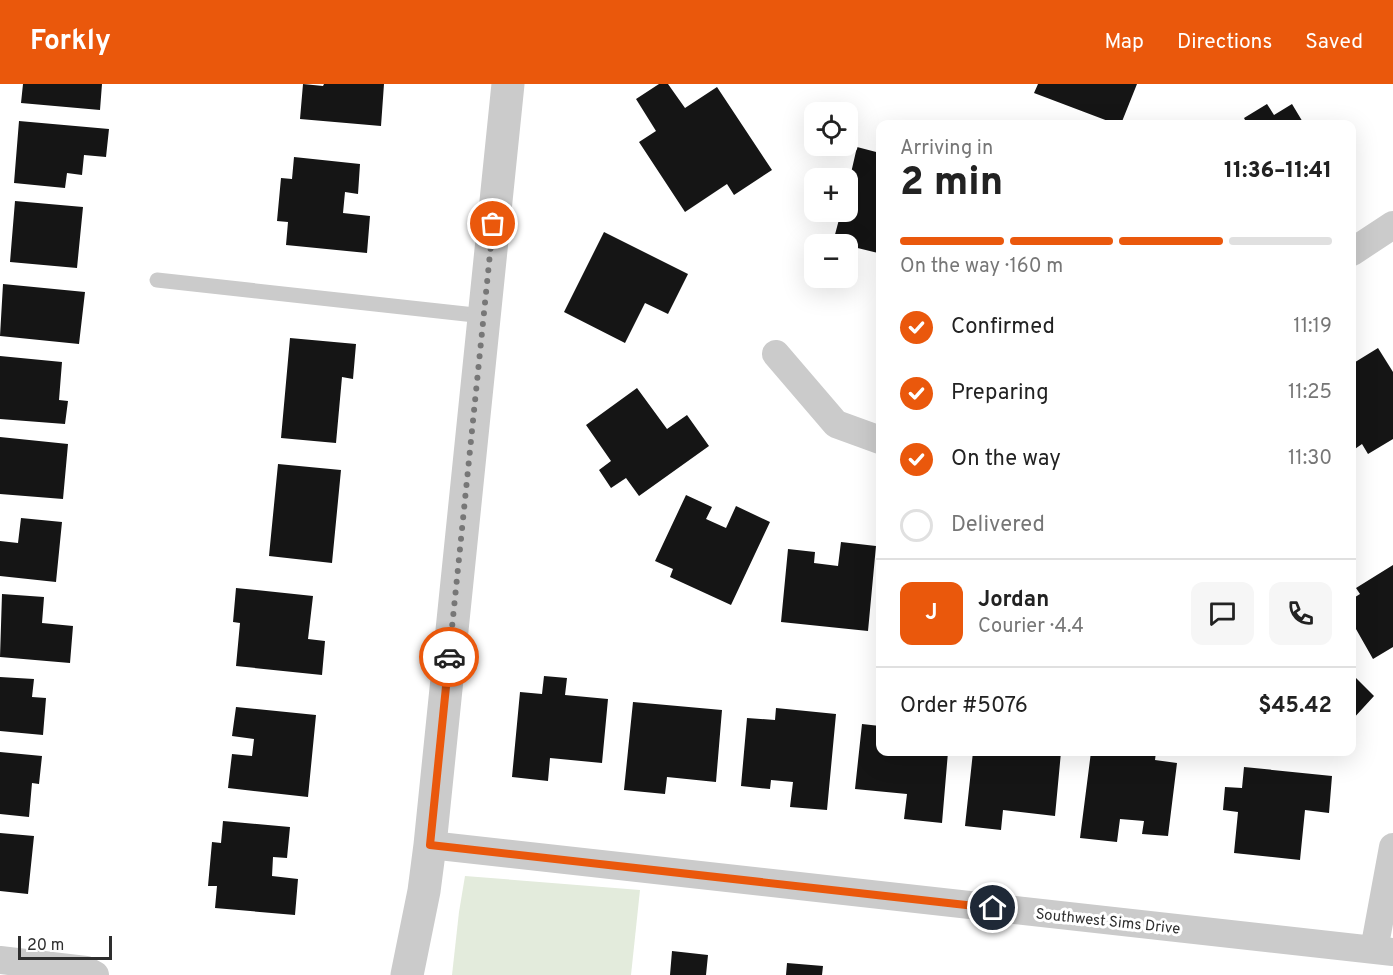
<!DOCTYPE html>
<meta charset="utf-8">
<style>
:root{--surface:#fff;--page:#f6f6f6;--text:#222;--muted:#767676;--line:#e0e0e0;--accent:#ea580c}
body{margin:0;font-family:Overpass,sans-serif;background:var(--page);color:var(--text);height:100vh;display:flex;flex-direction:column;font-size:22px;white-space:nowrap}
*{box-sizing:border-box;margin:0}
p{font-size:20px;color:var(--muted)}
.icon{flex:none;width:33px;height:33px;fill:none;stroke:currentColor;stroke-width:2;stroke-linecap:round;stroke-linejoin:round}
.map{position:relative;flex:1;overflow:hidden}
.panel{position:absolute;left:876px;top:36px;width:480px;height:636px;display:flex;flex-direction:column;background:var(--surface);border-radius:12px;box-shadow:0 6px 24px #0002}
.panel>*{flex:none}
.controls{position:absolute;left:804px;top:18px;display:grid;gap:12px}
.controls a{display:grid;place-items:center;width:54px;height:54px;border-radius:12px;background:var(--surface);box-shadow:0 6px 24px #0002;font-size:30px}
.scale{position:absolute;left:18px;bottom:15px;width:94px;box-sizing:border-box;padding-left:6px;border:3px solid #2e2e2e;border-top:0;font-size:16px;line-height:21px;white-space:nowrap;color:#2e2e2e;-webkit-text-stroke:4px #fff;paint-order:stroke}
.pin{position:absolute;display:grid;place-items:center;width:51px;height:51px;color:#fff;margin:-26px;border:3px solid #fff;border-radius:50%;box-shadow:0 2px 6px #0007}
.courier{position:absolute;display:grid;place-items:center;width:60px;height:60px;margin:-30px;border:4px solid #ea580c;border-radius:50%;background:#fff;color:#222;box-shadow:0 2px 8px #0007}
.head em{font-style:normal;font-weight:800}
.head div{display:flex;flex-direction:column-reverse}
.head{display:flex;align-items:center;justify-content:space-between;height:102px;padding:0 24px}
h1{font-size:39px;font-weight:800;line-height:45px}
.bar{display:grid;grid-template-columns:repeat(4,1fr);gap:9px 6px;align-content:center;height:72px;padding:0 24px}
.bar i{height:8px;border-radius:4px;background:var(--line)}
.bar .selected{background:var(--accent)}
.bar p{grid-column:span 4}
.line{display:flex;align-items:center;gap:15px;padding:0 24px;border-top:2px solid var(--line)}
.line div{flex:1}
.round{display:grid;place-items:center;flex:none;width:63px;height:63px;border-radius:12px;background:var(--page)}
ol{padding:0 24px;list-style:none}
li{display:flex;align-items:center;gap:18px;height:66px}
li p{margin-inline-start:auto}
li .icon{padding:6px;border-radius:50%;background:var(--accent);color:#fff;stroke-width:4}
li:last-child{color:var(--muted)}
li i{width:33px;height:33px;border:3px solid var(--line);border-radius:50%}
header{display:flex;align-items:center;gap:36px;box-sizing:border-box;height:84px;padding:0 30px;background:var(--accent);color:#fff}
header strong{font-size:28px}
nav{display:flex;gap:33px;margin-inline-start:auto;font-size:21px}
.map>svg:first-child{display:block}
</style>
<header>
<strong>Forkly</strong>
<nav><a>Map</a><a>Directions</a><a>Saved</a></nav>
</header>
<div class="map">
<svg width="1393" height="891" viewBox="0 0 1393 891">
<rect width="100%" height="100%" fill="#fff"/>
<path fill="#e3ebdc" d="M 465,792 L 640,806 L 631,891 L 452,891 L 459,828 Z"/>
<path fill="#151515" d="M 23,0 L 102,0 L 100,26 L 21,19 Z
M 303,0 L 323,2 L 324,0 L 384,0 L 381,42 L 300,35 Z
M 659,0 L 668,0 L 685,24 L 717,3 L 772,86 L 734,111 L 727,100 L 685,128 L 639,58 L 656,47 L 636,15 Z
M 1038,0 L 1137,0 L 1121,40 L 1116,40 L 1034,9 Z
M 1267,20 L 1274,31 L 1292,20 L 1304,40 L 1247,40 L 1244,34 Z
M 19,37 L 109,45 L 106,73 L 84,71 L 82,91 L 67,89 L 65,104 L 14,99 Z
M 857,63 L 880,69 L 880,157 L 878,169 L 833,158 L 841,128 L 848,128 L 848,102 Z
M 294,73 L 360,80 L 358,110 L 345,108 L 343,129 L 370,132 L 367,169 L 286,161 L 288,138 L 277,137 L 281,94 L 292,95 Z
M 15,117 L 83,123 L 77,184 L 10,178 Z
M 604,148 L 688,190 L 668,230 L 645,219 L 625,259 L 564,228 Z
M 3,200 L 85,208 L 79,260 L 0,252 Z
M 290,254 L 356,260 L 353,295 L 342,293 L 336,359 L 281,354 Z
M 1378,264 L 1393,288 L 1393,355 L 1368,370 L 1362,360 L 1352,367 L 1352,280 Z
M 0,272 L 62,278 L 59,316 L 68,317 L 65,340 L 0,335 Z
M 637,304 L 667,345 L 687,331 L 709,362 L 639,412 L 626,394 L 611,404 L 599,386 L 611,377 L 586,341 Z
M 0,353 L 68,360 L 63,415 L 0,410 Z
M 278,380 L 341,386 L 332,479 L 269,472 Z
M 686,411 L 712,423 L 706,435 L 726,444 L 736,422 L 770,438 L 731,521 L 670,493 L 673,485 L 655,477 Z
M 21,434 L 62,438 L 56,498 L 0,492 L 0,457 L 18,459 Z
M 841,458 L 876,462 L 868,547 L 781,538 L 788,465 L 815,468 L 814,479 L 838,482 Z
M 1393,481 L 1393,563 L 1373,575 L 1352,538 L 1352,515 L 1360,510 L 1356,504 Z
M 236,504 L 313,512 L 308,555 L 325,557 L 322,591 L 236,582 L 240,539 L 233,538 Z
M 2,510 L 44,513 L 42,539 L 73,542 L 70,579 L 0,573 Z
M 1352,590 L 1374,612 L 1352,636 Z
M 544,592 L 567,594 L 565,611 L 608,615 L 602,679 L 550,674 L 548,697 L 512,693 L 520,608 L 542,610 Z
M 0,593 L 34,595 L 32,613 L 46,614 L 43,651 L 0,647 Z
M 633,618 L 722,626 L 716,698 L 667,693 L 665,710 L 624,706 Z
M 236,623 L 316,631 L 308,713 L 228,704 L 232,670 L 252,672 L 254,655 L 232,652 Z
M 776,624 L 836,630 L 827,726 L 790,723 L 793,698 L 771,696 L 770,705 L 741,702 L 747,634 L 775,636 Z
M 862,640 L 880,642 L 880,668 L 948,668 L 942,739 L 904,735 L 907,710 L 855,705 Z
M 0,668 L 42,672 L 39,700 L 32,699 L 29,733 L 0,730 Z
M 973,668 L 1061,668 L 1055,732 L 1003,726 L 1001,746 L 965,742 Z
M 1091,668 L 1112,671 L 1112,668 L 1156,668 L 1155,676 L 1177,679 L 1168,752 L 1142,750 L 1144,737 L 1120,735 L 1117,758 L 1080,754 Z
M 1244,683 L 1332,692 L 1329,729 L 1305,726 L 1300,776 L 1234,769 L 1238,728 L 1223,726 L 1225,703 L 1242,704 Z
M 223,737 L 290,743 L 287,774 L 273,773 L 272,792 L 298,795 L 295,831 L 215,824 L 217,802 L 208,802 L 212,758 L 221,759 Z
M 0,749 L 34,752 L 28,810 L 0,807 Z
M 672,867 L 708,871 L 706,891 L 670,891 Z
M 787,879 L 823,882 L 822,891 L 786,891 Z"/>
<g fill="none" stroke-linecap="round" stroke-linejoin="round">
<path stroke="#cbcbcb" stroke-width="15" d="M 157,196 L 484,232"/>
<path stroke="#cbcbcb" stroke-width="28" d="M 1352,168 L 1393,141
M 776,270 L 836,340 L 880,356
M 430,761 L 1393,868
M 1374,866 L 1393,763
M 0,876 L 86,886 L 95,891"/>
<path stroke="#cbcbcb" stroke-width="33" d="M 407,891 L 424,807 L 430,761 L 508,0"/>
</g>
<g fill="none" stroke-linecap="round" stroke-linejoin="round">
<path stroke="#777" stroke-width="6" stroke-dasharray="0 10.8" d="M 449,573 L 493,140"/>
<path stroke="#ea580c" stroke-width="8" d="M 449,573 L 430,761 L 993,824"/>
</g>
<g text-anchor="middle" stroke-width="6" stroke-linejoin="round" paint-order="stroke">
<g font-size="15" fill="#2e2e2e" stroke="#fff">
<text transform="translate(1108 837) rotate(6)" y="5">Southwest Sims Drive</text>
</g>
</g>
</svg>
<div class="controls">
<a><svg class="icon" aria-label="locate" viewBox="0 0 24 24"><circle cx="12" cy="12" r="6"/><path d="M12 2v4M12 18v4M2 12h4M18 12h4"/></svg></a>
<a>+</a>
<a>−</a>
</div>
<div class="scale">20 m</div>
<div class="pin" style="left:493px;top:140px;background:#ea580c"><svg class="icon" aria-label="bag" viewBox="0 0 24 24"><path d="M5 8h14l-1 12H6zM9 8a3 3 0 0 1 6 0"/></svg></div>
<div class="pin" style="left:993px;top:824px;background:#1f2937"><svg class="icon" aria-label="home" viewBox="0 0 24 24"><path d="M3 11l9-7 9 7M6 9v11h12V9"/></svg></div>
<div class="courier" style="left:449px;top:573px"><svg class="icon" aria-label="car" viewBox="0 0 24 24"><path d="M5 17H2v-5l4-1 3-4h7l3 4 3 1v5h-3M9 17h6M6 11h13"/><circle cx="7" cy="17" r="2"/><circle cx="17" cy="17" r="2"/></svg></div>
<section class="panel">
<div class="head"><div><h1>2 min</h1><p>Arriving in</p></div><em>11:36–11:41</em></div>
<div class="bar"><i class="selected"></i><i class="selected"></i><i class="selected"></i><i></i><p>On the way · 160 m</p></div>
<ol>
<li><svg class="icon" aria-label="check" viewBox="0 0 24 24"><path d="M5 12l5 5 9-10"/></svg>Confirmed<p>11:19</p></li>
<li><svg class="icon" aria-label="check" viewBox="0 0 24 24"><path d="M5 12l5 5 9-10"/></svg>Preparing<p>11:25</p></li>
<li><svg class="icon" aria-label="check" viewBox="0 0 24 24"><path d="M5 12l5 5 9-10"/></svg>On the way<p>11:30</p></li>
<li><i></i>Delivered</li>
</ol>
<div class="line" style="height:108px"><b class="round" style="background:var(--accent);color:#fff">J</b><div><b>Jordan</b><p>Courier · 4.4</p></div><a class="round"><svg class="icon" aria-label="chat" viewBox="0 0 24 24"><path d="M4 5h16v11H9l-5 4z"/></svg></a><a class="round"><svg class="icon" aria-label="phone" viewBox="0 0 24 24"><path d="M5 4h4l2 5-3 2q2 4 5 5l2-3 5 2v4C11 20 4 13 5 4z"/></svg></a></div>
<div class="line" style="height:78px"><div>Order #5076</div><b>$45.42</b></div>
</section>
</div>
